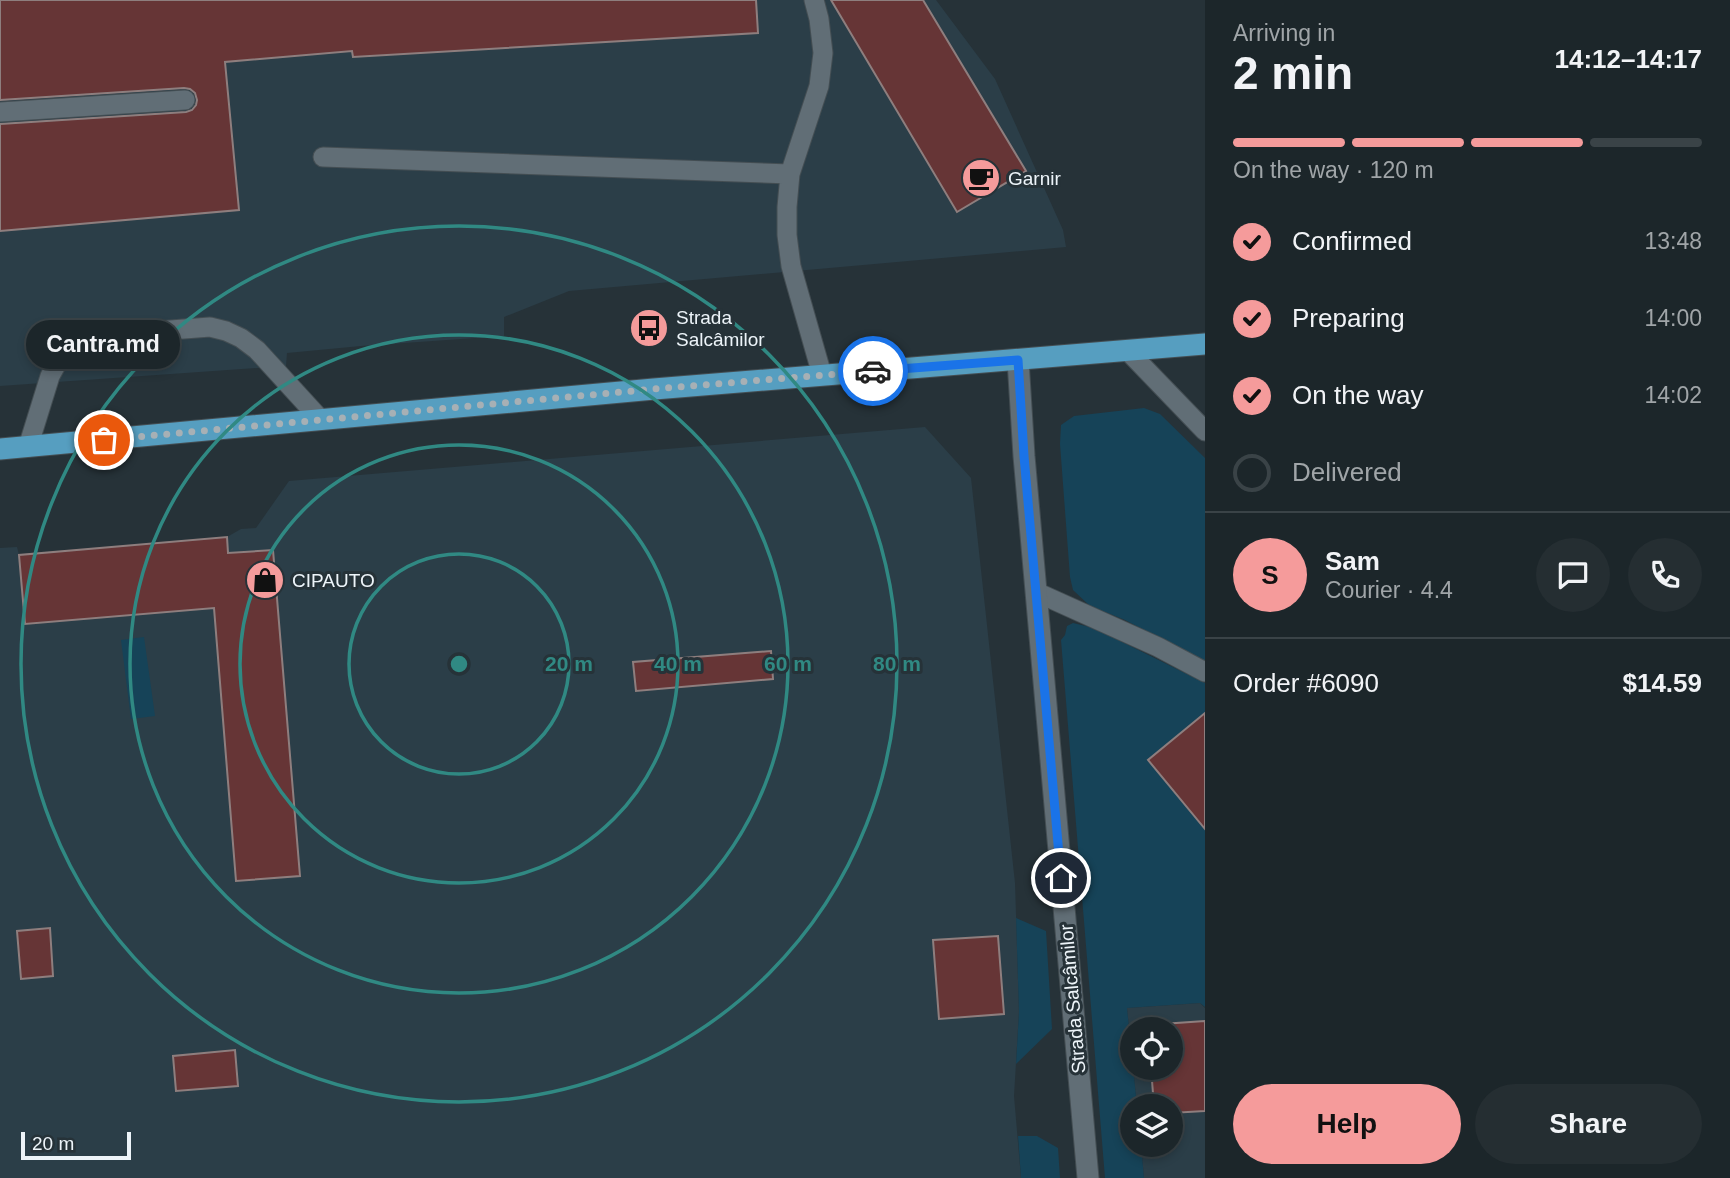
<!DOCTYPE html>
<meta charset="utf-8">
<style>
:root{--surface:#1c262a;--page:#252e32;--text:#f1f3f6;--muted:#a0a5a8;--line:#3a4347;--accent:#f59b9b}
body{margin:0;font-family:Arial,sans-serif;background:var(--page);color:var(--text);height:100vh;display:flex;flex-direction:column;font-size:26px;white-space:nowrap}
*{box-sizing:border-box;margin:0}
p{font-size:23px;color:var(--muted)}
.icon{flex:none;width:38px;height:38px;fill:none;stroke:currentColor;stroke-width:2;stroke-linecap:round;stroke-linejoin:round}
.map{position:relative;flex:1;overflow:hidden}
.sheet{display:flex;flex-direction:column;background:var(--surface);width:525px}
.sheet>*{flex:none}
.fabs{position:absolute;left:1120px;top:1017px;display:grid;gap:14px}
.fabs a{display:grid;place-items:center;width:63px;height:63px;border-radius:50%;background:var(--surface);box-shadow:0 4px 10px #0003,0 0 0 2px var(--line);font-size:35px}
.scale{position:absolute;left:21px;bottom:18px;width:110px;box-sizing:border-box;padding-left:7px;border:4px solid #edf4f9;border-top:0;font-size:19px;line-height:24px;white-space:nowrap;color:#edf4f9;-webkit-text-stroke:5px #263238;paint-order:stroke}
.pin{position:absolute;display:grid;place-items:center;width:60px;height:60px;color:#fff;margin:-30px;border:4px solid #fff;border-radius:50%;box-shadow:0 2px 7px #0007}
.courier{position:absolute;display:grid;place-items:center;width:70px;height:70px;margin:-35px;border:5px solid #1a73e8;border-radius:50%;background:#fff;color:#222;box-shadow:0 2px 9px #0007}
.bubble{position:absolute;height:49px;border-radius:24px;background:var(--surface);box-shadow:0 4px 10px #0003,0 0 0 2px var(--line);font-size:23px;font-weight:600;line-height:49px;text-align:center}
.headline em{font-style:normal;font-weight:600}
.headline div{display:flex;flex-direction:column-reverse}
.headline{display:flex;align-items:center;justify-content:space-between;height:119px;padding:0 28px}
h1{font-size:46px;font-weight:600;line-height:52px}
.bar{display:grid;grid-template-columns:repeat(4,1fr);gap:10px 7px;align-content:center;height:84px;padding:0 28px}
.bar i{height:9px;border-radius:5px;background:var(--line)}
.bar .active{background:var(--accent)}
.bar p{grid-column:span 4}
.line{display:flex;align-items:center;gap:18px;padding:0 28px;border-top:2px solid var(--line)}
.line div{flex:1}
.round{display:grid;place-items:center;flex:none;width:74px;height:74px;border-radius:37px;background:var(--page)}
ol{padding:0 28px;list-style:none}
li{display:flex;align-items:center;gap:21px;height:77px}
li p{margin-inline-start:auto}
li .icon{padding:7px;border-radius:50%;background:var(--accent);color:#111;stroke-width:4}
li:last-child{color:var(--muted)}
li i{width:38px;height:38px;border:4px solid var(--line);border-radius:50%}
.primary-button{display:flex;gap:14px;margin-top:auto;padding:14px 28px}
.primary-button a{flex:1;height:80px;border-radius:42px;background:var(--accent);color:#111;font-size:28px;font-weight:600;line-height:80px;text-align:center}
.primary-button a+a{background:var(--page);color:var(--text)}
main{display:flex;flex:1;min-height:0}
.map>svg:first-child{display:block}
</style>
<main>
<div class="map">
<svg width="1205" height="1178" viewBox="0 0 1205 1178">
<rect width="100%" height="100%" fill="#263238"/>
<path fill="#2b3e48" d="M 0,0 L 936,0 L 995,79 L 1063,230 L 1066,247 L 569,291 L 504,317 L 504,336 L 361,346 L 287,353 L 286,366 L 0,386 Z
M 925,427 L 971,478 L 1015,883 L 1019,1012 L 1014,1096 L 1021,1178 L 0,1178 L 0,548 L 17,547 L 19,555 L 227,537 L 241,529 L 256,528 L 289,481 Z
M 1200,1003 L 1205,1008 L 1205,1178 L 1144,1178 L 1141,1145 L 1171,1144 L 1171,1106 L 1137,1106 L 1133,1068 L 1171,1068 L 1171,1029 L 1132,1029 L 1132,1061 L 1127,1008 Z"/>
<path fill="#164358" d="M 1144,408 L 1160,414 L 1205,458 L 1205,662 L 1125,620 L 1090,606 L 1073,590 L 1070,577 L 1060,444 L 1061,425 L 1074,416 Z
M 1073,623 L 1094,628 L 1205,683 L 1205,716 L 1203,714 L 1148,760 L 1205,829 L 1205,1007 L 1200,1003 L 1127,1008 L 1137,1106 L 1132,1106 L 1132,1144 L 1141,1145 L 1144,1178 L 1105,1178 L 1061,640 L 1065,635 L 1067,626 Z
M 144,637 L 155,716 L 131,719 L 121,640 Z
M 1016,918 L 1046,931 L 1052,1029 L 1016,1064 L 1019,1012 Z
M 1018,1136 L 1037,1136 L 1058,1148 L 1060,1178 L 1021,1178 Z"/>
<path fill="#663536" stroke="#8e7e7e" stroke-width="2" d="M 0,0 L 756,0 L 758,33 L 353,57 L 352,51 L 225,62 L 239,210 L 0,231 L 0,124 L 186,112 L 192,110 L 196,105 L 197,100 L 195,93 L 190,89 L 184,88 L 0,100 Z
M 831,0 L 923,0 L 1026,171 L 957,212 Z
M 227,537 L 228,553 L 273,550 L 300,876 L 236,881 L 214,608 L 25,624 L 19,555 Z
M 771,651 L 773,679 L 636,691 L 633,662 Z
M 1205,713 L 1205,829 L 1148,760 Z
M 50,928 L 53,976 L 21,979 L 17,931 Z
M 998,936 L 1004,1014 L 939,1019 L 933,940 Z
M 1205,1021 L 1205,1111 L 1171,1113 L 1171,1106 L 1154,1106 L 1151,1068 L 1171,1068 L 1171,1029 L 1149,1029 L 1148,1025 Z
M 235,1050 L 238,1086 L 176,1091 L 173,1056 Z"/>
<g fill="none" stroke-linecap="round" stroke-linejoin="round">
<defs>
<path id="lane" d="M 814,0 L 819,19 L 823,53 L 819,86 L 790,174 L 787,207 L 787,235 L 791,266 L 822,375
M 0,112 L 185,100
M 323,157 L 790,174
M 1128,351 L 1205,431
M 28,447 L 50,376 L 60,358 L 74,346 L 92,336 L 210,327 L 226,331 L 241,338 L 257,350 L 321,420
M 1036,592 L 1158,647 L 1205,672"/>
<path id="street" d="M 1018,360 L 1024,456 L 1088,1178"/>
<path id="primary" d="M 0,449 L 654,389 L 1205,344"/>
</defs>
<use href="#lane" stroke="#444e53" stroke-width="21"/>
<use href="#street" stroke="#444e53" stroke-width="23"/>
<use href="#primary" stroke="#444e53" stroke-width="23"/>
<use href="#lane" stroke="#616e76" stroke-width="19"/>
<use href="#street" stroke="#616e76" stroke-width="21"/>
<use href="#primary" stroke="#569ec0" stroke-width="21"/>
</g>
<g fill="none" stroke-linecap="round" stroke-linejoin="round">
<path stroke="#a7b0b5" stroke-width="7" stroke-dasharray="0 12.6" d="M 104,440 L 654,389 L 873,371"/>
<path stroke="#1a73e8" stroke-width="9" d="M 873,371 L 1018,360 L 1024,456 L 1061,878"/>
</g>
<g fill="none" stroke="#308983" stroke-width="3.5">
<circle cx="459" cy="664" r="110"/>
<circle cx="459" cy="664" r="219"/>
<circle cx="459" cy="664" r="329"/>
<circle cx="459" cy="664" r="438"/>
</g>
<defs>
<symbol id="cafe-disc" viewBox="-11 -11 22 22"><circle r="9.5" fill="#f59b9b" stroke="#263238"/><path d="M-5.5-4.5H6V0H3Q3 3.5 0 3.5H-2.5Q-5.5 3.5-5.5 0ZM3-3.2v2h1.7v-2ZM-6 4.5H4V6H-6Z" fill="#111"/></symbol>
<symbol id="bus-disc" viewBox="-11 -11 22 22"><circle r="9.5" fill="#f59b9b" stroke="#263238"/><path d="M-5-6H5V4H4V6H2V4H-2V6H-4V4H-5ZM-3.5-4V0h7V-4ZM-3.5 1.2v1.5H-2V1.2ZM2 1.2v1.5H3.5V1.2Z" fill="#111"/></symbol>
<symbol id="shop-disc" viewBox="-11 -11 22 22"><circle r="9.5" fill="#f59b9b" stroke="#263238"/><path d="M-5-2.5h2.3a2.7 3.5 0 0 1 5.4 0H5L5.5 6h-11ZM-1.5-2.5h3a1.5 2.3 0 0 0-3 0Z" fill="#111"/></symbol>
</defs>
<g fill-rule="evenodd">
<use href="#cafe-disc" x="959" y="156" width="44" height="44"/>
<use href="#bus-disc" x="627" y="306" width="44" height="44"/>
<use href="#shop-disc" x="243" y="558" width="44" height="44"/>
</g>
<g text-anchor="middle" stroke-width="6" stroke-linejoin="round" paint-order="stroke">
<g font-size="19" fill="#edf4f9" stroke="#263238" text-anchor="start">
<text x="1008" y="185">Garnir</text>
<text x="676" y="324">Strada<tspan x="676" dy="22">Salcâmilor</tspan></text>
<text x="292" y="587">CIPAUTO</text>
</g>
<g font-size="19" fill="#edf4f9" stroke="#263238">
<text transform="translate(1072 999) rotate(-95)" y="7">Strada Salcâmilor</text>
</g>
</g>
<circle cx="459" cy="664" r="10" fill="#308983" stroke="#263238" stroke-width="3.5"/>
<g font-size="21" text-anchor="middle" font-weight="bold" fill="#308983" stroke="#263238" stroke-width="6" stroke-linejoin="round" paint-order="stroke">
<text x="569" y="671">20 m</text>
<text x="678" y="671">40 m</text>
<text x="788" y="671">60 m</text>
<text x="897" y="671">80 m</text>
</g>
</svg>
<div class="fabs">
<a><svg class="icon" aria-label="locate" viewBox="0 0 24 24"><circle cx="12" cy="12" r="6"/><path d="M12 2v4M12 18v4M2 12h4M18 12h4"/></svg></a>
<a><svg class="icon" aria-label="layers" viewBox="0 0 24 24"><path d="M12 4l9 5-9 5-9-5zM3 14l9 5 9-5"/></svg></a>
</div>
<div class="scale">20 m</div>
<div class="pin" style="left:104px;top:440px;background:#ea580c"><svg class="icon" aria-label="bag" viewBox="0 0 24 24"><path d="M5 8h14l-1 12H6zM9 8a3 3 0 0 1 6 0"/></svg></div>
<div class="pin" style="left:1061px;top:878px;background:#1f2937"><svg class="icon" aria-label="home" viewBox="0 0 24 24"><path d="M3 11l9-7 9 7M6 9v11h12V9"/></svg></div>
<div class="courier" style="left:873px;top:371px"><svg class="icon" aria-label="car" viewBox="0 0 24 24"><path d="M5 17H2v-5l4-1 3-4h7l3 4 3 1v5h-3M9 17h6M6 11h13"/><circle cx="7" cy="17" r="2"/><circle cx="17" cy="17" r="2"/></svg></div>
<div class="bubble" style="left:26px;top:320px;width:154px">Cantra.md</div>
</div>
<section class="sheet">
<div class="headline"><div><h1>2 min</h1><p>Arriving in</p></div><em>14:12–14:17</em></div>
<div class="bar"><i class="active"></i><i class="active"></i><i class="active"></i><i></i><p>On the way · 120 m</p></div>
<ol>
<li><svg class="icon" aria-label="check" viewBox="0 0 24 24"><path d="M5 12l5 5 9-10"/></svg>Confirmed<p>13:48</p></li>
<li><svg class="icon" aria-label="check" viewBox="0 0 24 24"><path d="M5 12l5 5 9-10"/></svg>Preparing<p>14:00</p></li>
<li><svg class="icon" aria-label="check" viewBox="0 0 24 24"><path d="M5 12l5 5 9-10"/></svg>On the way<p>14:02</p></li>
<li><i></i>Delivered</li>
</ol>
<div class="line" style="height:126px"><b class="round" style="background:var(--accent);color:#111">S</b><div><b>Sam</b><p>Courier · 4.4</p></div><a class="round"><svg class="icon" aria-label="chat" viewBox="0 0 24 24"><path d="M4 5h16v11H9l-5 4z"/></svg></a><a class="round"><svg class="icon" aria-label="phone" viewBox="0 0 24 24"><path d="M5 4h4l2 5-3 2q2 4 5 5l2-3 5 2v4C11 20 4 13 5 4z"/></svg></a></div>
<div class="line" style="height:91px"><div>Order #6090</div><b>$14.59</b></div>
<div class="primary-button"><a>Help</a><a>Share</a></div>
</section>
</main>
